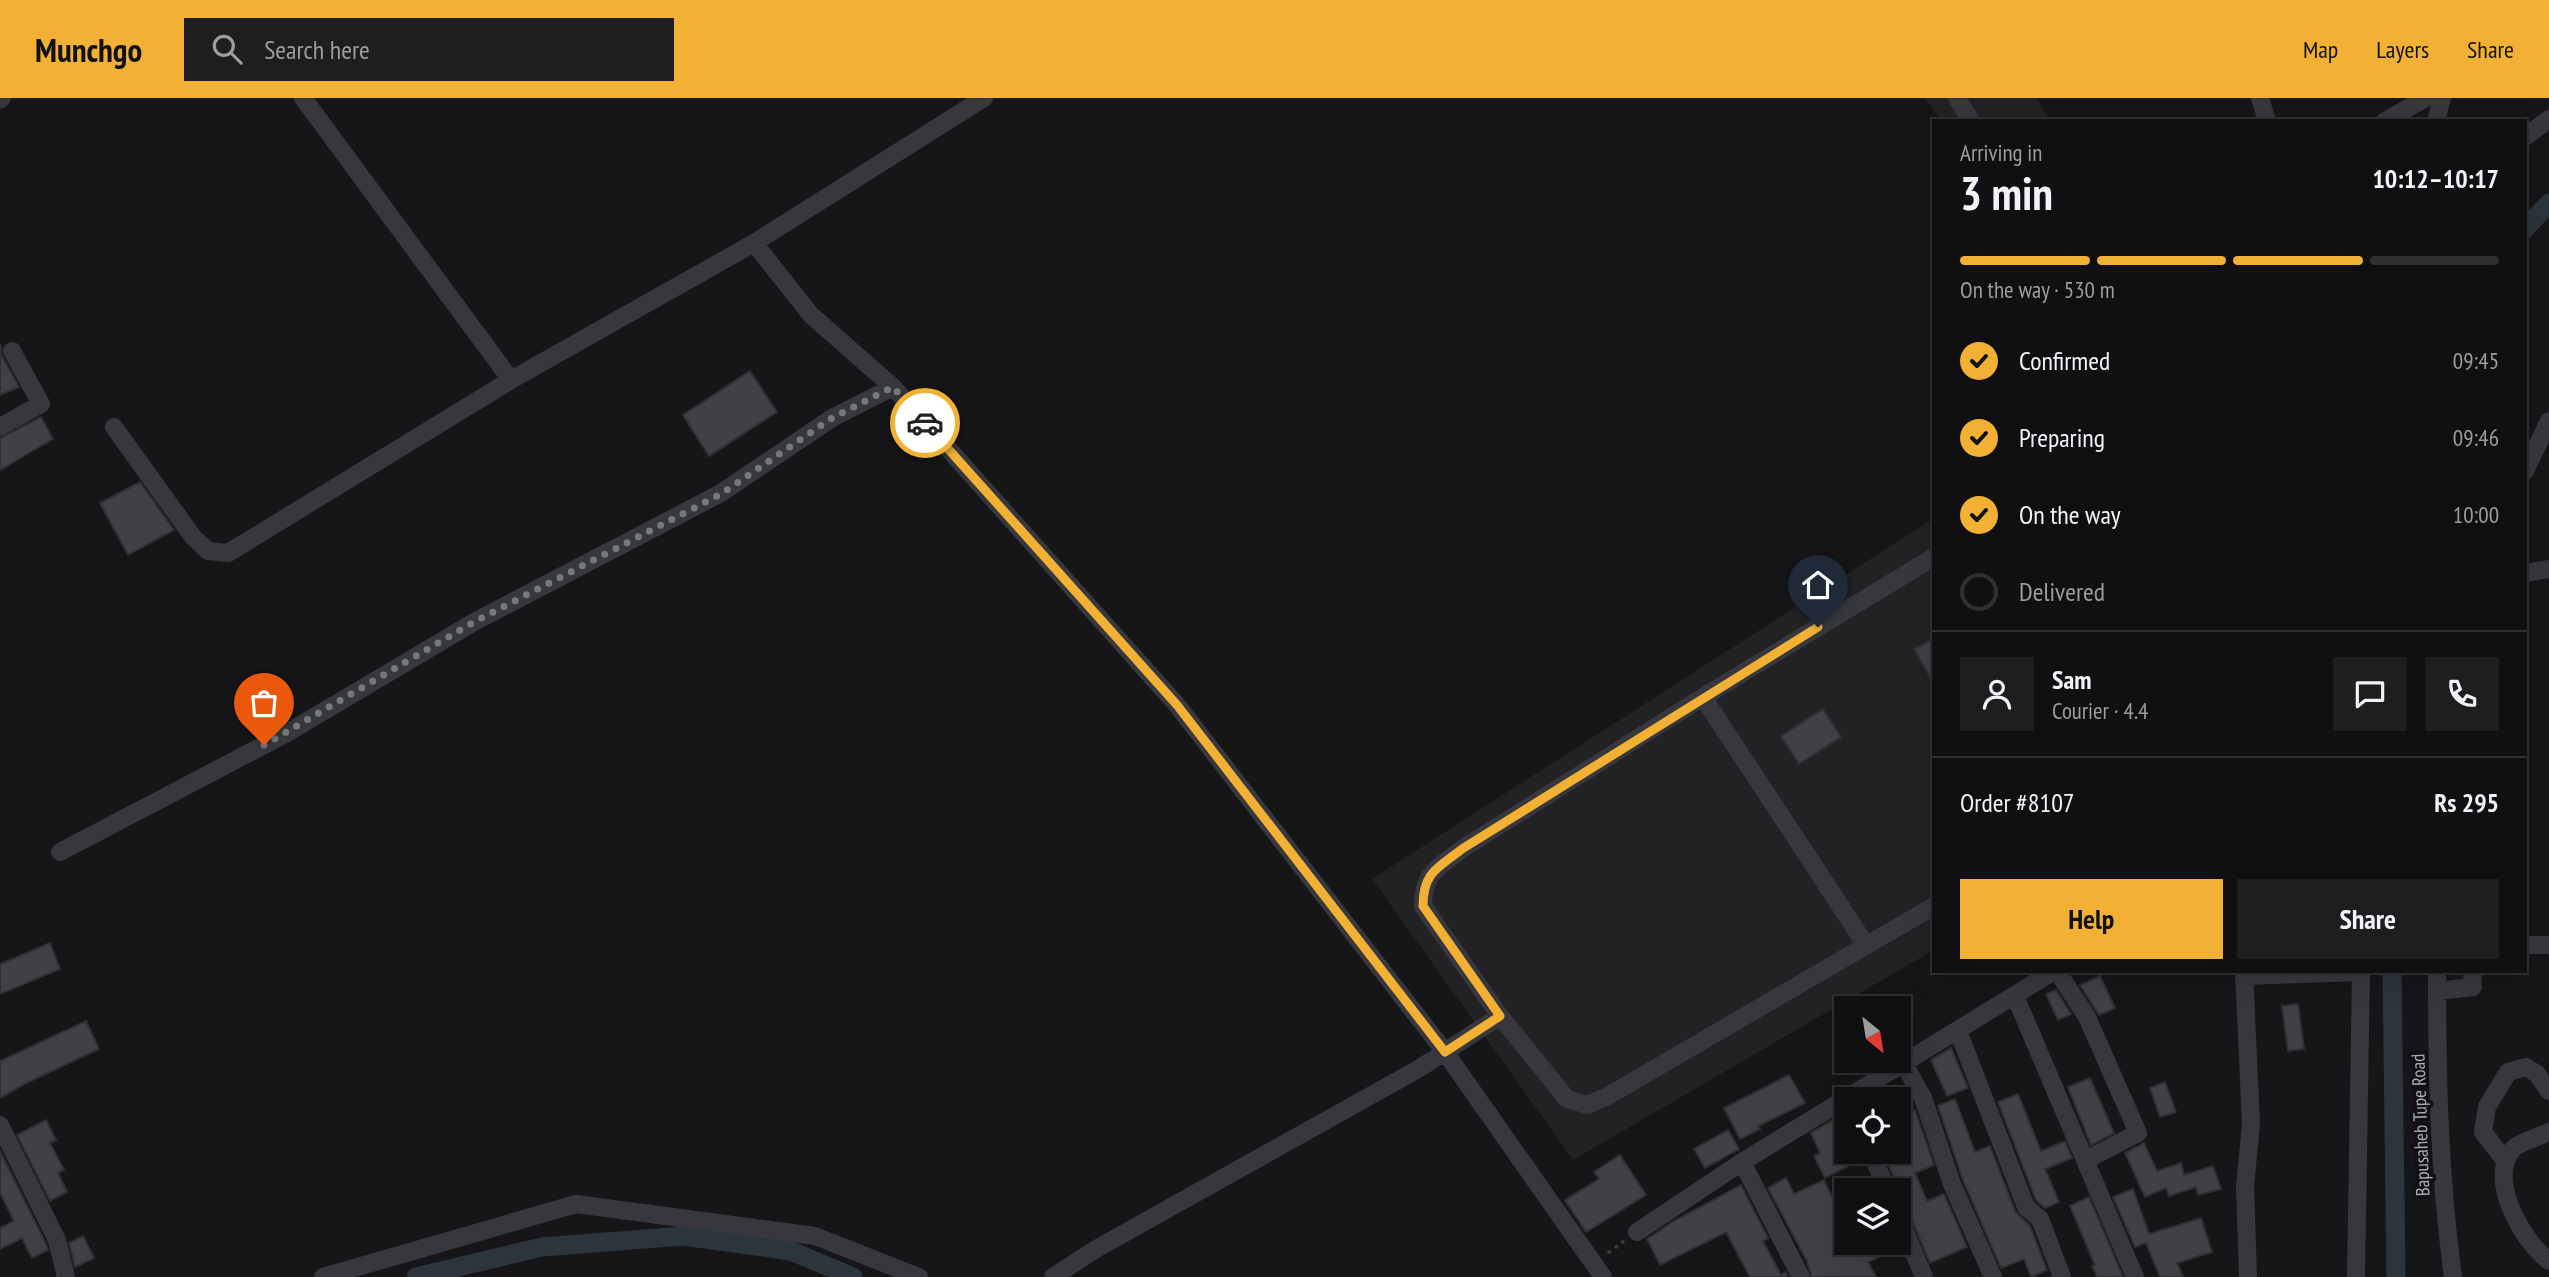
<!DOCTYPE html>
<meta charset="utf-8">
<style>
:root{--surface:#101012;--page:#1e1e20;--text:#f1f3f6;--muted:#9c9d9f;--line:#303032;--accent:#f2b134}
body{margin:0;font-family:"PT Sans Narrow",sans-serif;background:var(--page);color:var(--text);height:100vh;display:flex;flex-direction:column;font-size:26px;white-space:nowrap}
*{box-sizing:border-box;margin:0}
p{font-size:23px;color:var(--muted)}
.icon{flex:none;width:38px;height:38px;fill:none;stroke:currentColor;stroke-width:2;stroke-linecap:round;stroke-linejoin:round}
.map{position:relative;flex:1;overflow:hidden}
.sheet{position:absolute;left:1932px;top:21px;width:595px;height:854px;display:flex;flex-direction:column;background:var(--surface);border-radius:0px;box-shadow:0 7px 28px #0002,0 0 0 2px var(--line)}
.sheet>*{flex:none}
.needle{width:46px;rotate:150deg}
.fabs{position:absolute;left:1834px;top:898px;display:grid;gap:14px}
.fabs a{display:grid;place-items:center;width:77px;height:77px;border-radius:0px;background:var(--surface);box-shadow:0 7px 28px #0002,0 0 0 2px var(--line);font-size:35px}
.pin{position:absolute;display:grid;place-items:center;width:60px;height:60px;color:#fff;margin:-72px -30px;border-radius:50% 50% 50% 0;rotate:-45deg;box-shadow:0 0 7px #0007}
.pin .icon{rotate:45deg}
.courier{position:absolute;display:grid;place-items:center;width:70px;height:70px;margin:-35px;border:5px solid #f2b134;border-radius:50%;background:#fff;color:#222;box-shadow:0 2px 9px #0007}
.summary em{font-style:normal;font-weight:700}
.summary div{display:flex;flex-direction:column-reverse}
.summary{display:flex;align-items:center;justify-content:space-between;height:119px;padding:0 28px}
h1{font-size:46px;font-weight:700;line-height:52px}
.bar{display:grid;grid-template-columns:repeat(4,1fr);gap:10px 7px;align-content:center;height:84px;padding:0 28px}
.bar i{height:9px;border-radius:5px;background:var(--line)}
.bar .selected{background:var(--accent)}
.bar p{grid-column:span 4}
.line{display:flex;align-items:center;gap:18px;padding:0 28px;border-top:2px solid var(--line)}
.line div{flex:1}
.round{display:grid;place-items:center;flex:none;width:74px;height:74px;border-radius:0px;background:var(--page)}
ol{padding:0 28px;list-style:none}
li{display:flex;align-items:center;gap:21px;height:77px}
li p{margin-inline-start:auto}
li .icon{padding:7px;border-radius:50%;background:var(--accent);color:#111;stroke-width:4}
li:last-child{color:var(--muted)}
li i{width:38px;height:38px;border:4px solid var(--line);border-radius:50%}
.action{display:flex;gap:14px;margin-top:auto;padding:14px 28px}
.action a{flex:1;height:80px;border-radius:0px;background:var(--accent);color:#111;font-size:28px;font-weight:700;line-height:80px;text-align:center}
.action a+a{background:var(--page);color:var(--text)}
header{display:flex;align-items:center;gap:42px;box-sizing:border-box;height:98px;padding:0 35px;background:var(--accent);color:#111}
header strong{font-size:33px}
nav{display:flex;gap:38px;margin-inline-start:auto;font-size:24px}
.search{width:490px;height:63px;background:var(--page);display:flex;align-items:center;gap:18px;box-sizing:border-box;padding:0 24px;border-radius:0px;color:var(--muted);font-size:26px}
.map>svg:first-child{display:block}
</style>
<header>
<strong>Munchgo</strong>
<div class="search"><svg class="icon" aria-label="search" viewBox="0 0 24 24"><circle cx="10" cy="10" r="6"/><path d="M15 15l6 6"/></svg>Search here</div>
<nav><a>Map</a><a>Layers</a><a>Share</a></nav>
</header>
<div class="map">
<svg width="2549" height="1179" viewBox="0 0 2549 1179">
<rect width="100%" height="100%" fill="#161618"/>
<path fill="#222225" d="M 1925,0 L 2037,0 L 2050,23 L 1941,23 Z
M 1934,420 L 1934,852 L 1573,1062 L 1372,781 Z"/>
<g fill="none" stroke-linecap="round" stroke-linejoin="round">
<path stroke="#2c353c" stroke-width="19" d="M 2525,131 L 2549,105
M 2392,873 L 2396,1179
M 416,1179 L 542,1149 L 683,1138 L 791,1153 L 853,1179"/>
</g>
<path fill="#404145" stroke="#303034" stroke-width="2" d="M 0,246 L 2,258 L 19,289 L 0,297 Z
M 750,273 L 777,314 L 709,358 L 683,317 Z
M 41,319 L 53,341 L 0,372 L 0,340 Z
M 140,384 L 174,432 L 128,457 L 100,405 Z
M 1934,540 L 1934,586 L 1914,551 Z
M 1823,611 L 1841,639 L 1799,666 L 1781,638 Z
M 50,845 L 60,871 L 0,896 L 0,866 Z
M 2100,878 L 2115,910 L 2099,917 L 2080,887 Z
M 2056,892 L 2071,916 L 2058,922 L 2046,896 Z
M 2298,906 L 2304,951 L 2288,953 L 2282,908 Z
M 86,923 L 99,951 L 26,985 L 0,1000 L 0,963 Z
M 1951,950 L 1968,990 L 1947,998 L 1931,962 Z
M 1789,977 L 1805,1005 L 1758,1028 L 1760,1031 L 1740,1041 L 1724,1010 Z
M 2090,980 L 2114,1035 L 2091,1047 L 2068,989 Z
M 2165,984 L 2176,1014 L 2160,1019 L 2150,990 Z
M 2018,996 L 2041,1053 L 2065,1043 L 2072,1060 L 2045,1071 L 2059,1104 L 2045,1110 L 2036,1102 L 1998,1004 Z
M 1955,1001 L 1975,1054 L 1990,1048 L 2015,1113 L 2030,1128 L 2047,1172 L 2031,1179 L 2024,1161 L 2001,1170 L 1963,1082 L 1938,1008 Z
M 1915,1012 L 1934,1067 L 1915,1075 L 1927,1103 L 1944,1096 L 1967,1149 L 1930,1165 L 1883,1054 L 1899,1054 L 1899,1019 Z
M 1846,1014 L 1846,1054 L 1860,1054 L 1862,1061 L 1825,1080 L 1814,1058 L 1820,1055 L 1811,1035 Z
M 46,1022 L 56,1042 L 50,1045 L 64,1072 L 58,1075 L 67,1094 L 50,1103 L 17,1037 Z
M 1728,1032 L 1739,1051 L 1705,1070 L 1694,1051 Z
M 2144,1045 L 2157,1073 L 2181,1065 L 2184,1077 L 2213,1068 L 2221,1091 L 2198,1097 L 2196,1089 L 2169,1098 L 2166,1090 L 2145,1099 L 2125,1055 Z
M 0,1053 L 46,1146 L 48,1152 L 32,1160 L 22,1140 L 0,1151 L 0,1130 L 14,1123 L 0,1095 Z
M 1620,1057 L 1646,1097 L 1586,1134 L 1565,1102 L 1599,1081 L 1594,1074 Z
M 1786,1080 L 1794,1096 L 1824,1082 L 1838,1111 L 1846,1106 L 1846,1144 L 1897,1144 L 1899,1150 L 1868,1164 L 1876,1179 L 1812,1179 L 1807,1163 L 1768,1090 Z
M 1741,1087 L 1768,1140 L 1763,1143 L 1781,1177 L 1786,1174 L 1788,1179 L 1750,1179 L 1726,1134 L 1660,1167 L 1647,1141 L 1674,1123 Z
M 2133,1091 L 2149,1136 L 2201,1120 L 2212,1154 L 2177,1165 L 2183,1179 L 2160,1179 L 2146,1145 L 2135,1149 L 2113,1099 Z
M 2089,1099 L 2123,1179 L 2097,1179 L 2092,1168 L 2095,1167 L 2070,1108 Z
M 83,1138 L 94,1160 L 75,1169 L 69,1145 Z"/>
<g fill="none" stroke-linecap="round" stroke-linejoin="round">
<path stroke="#3d3f44" stroke-width="3.5" stroke-dasharray="3.5 5" stroke-linecap="butt" d="M 1608,1155 L 1624,1143"/>
<path stroke="#37383d" stroke-width="18" d="M 303,0 L 511,282
M 1957,0 L 1971,23
M 2260,0 L 2267,23
M 0,2 L 2,0
M 2385,23 L 2426,0
M 2436,23 L 2442,0
M 2525,39 L 2549,21
M 754,145 L 811,217 L 893,289 L 1177,607 L 1445,954 L 1603,1179
M 0,329 L 41,306 L 12,253
M 114,329 L 193,439 L 208,453 L 228,455 L 511,282 L 754,145 L 984,0
M 2525,373 L 2549,323
M 1934,459 L 1703,599 L 1462,751 C 1438,770 1423,774 1423,808 L 1500,918 L 1567,1001 L 1587,1007 L 1606,999 L 1934,808
M 2525,475 L 2549,471
M 1703,599 L 1866,847
M 60,754 L 287,635 L 474,524 L 721,395 L 832,320 L 893,289
M 2525,847 L 2549,847
M 2057,873 L 2087,919 L 2138,1035 L 2086,1062
M 2244,873 L 2251,1026 L 2245,1088 L 2248,1179
M 2437,873 C 2437,976 2439,1077 2453,1179
M 2245,878 L 2361,874
M 2437,893 L 2473,889 L 2472,873
M 2015,898 L 2135,1179
M 1958,933 L 2026,1109 L 2040,1121 L 2062,1179
M 1904,966 L 1923,1000 L 1952,1086 L 1993,1179
M 0,1027 L 57,1142 L 66,1179
M 2549,1034 C 2539,1039 2522,1043 2514,1050 C 2485,1079 2523,1144 2549,1163
M 1871,1054 L 1887,1092
M 1742,1064 L 1801,1179
M 2506,1064 L 2483,1034 L 2487,1009 L 2508,974 L 2526,969 L 2537,976 L 2549,993
M 1899,1119 L 1924,1179
M 1637,1134 L 1742,1064 L 2054,873
M 323,1179 L 576,1106 L 815,1138 L 919,1179
M 1053,1179 L 1096,1151 L 1420,970 L 1500,918
M 2356,1179 L 2361,873"/>
</g>
<g fill="none" stroke-linecap="round" stroke-linejoin="round">
<path stroke="#757880" stroke-width="7" stroke-dasharray="0 12.6" d="M 264,647 L 474,524 L 721,396 L 832,320 L 893,289 L 925,325"/>
<path stroke="#f2b134" stroke-width="9" d="M 925,325 L 1177,607 L 1445,954 L 1500,918 L 1423,808 C 1423,774 1438,770 1462,751 L 1818,529"/>
</g>
<g text-anchor="middle" stroke-width="7" stroke-linejoin="round" paint-order="stroke">
<g font-size="19" fill="#a8adb8" stroke="#111113">
<text transform="translate(2420 1027) rotate(-92)" y="7">Bapusaheb Tupe Road</text>
</g>
</g>
</svg>
<div class="fabs">
<a><svg class="needle" viewBox="-14 -14 28 28"><path d="M0-13l5 13h-10z" fill="#e53935"/><path d="M0 13l5-13h-10z" fill="#9c9d9f"/></svg></a>
<a><svg class="icon" aria-label="locate" viewBox="0 0 24 24"><circle cx="12" cy="12" r="6"/><path d="M12 2v4M12 18v4M2 12h4M18 12h4"/></svg></a>
<a><svg class="icon" aria-label="layers" viewBox="0 0 24 24"><path d="M12 4l9 5-9 5-9-5zM3 14l9 5 9-5"/></svg></a>
</div>
<div class="pin" style="left:264px;top:647px;background:#ea580c"><svg class="icon" aria-label="bag" viewBox="0 0 24 24"><path d="M5 8h14l-1 12H6zM9 8a3 3 0 0 1 6 0"/></svg></div>
<div class="pin" style="left:1818px;top:529px;background:#1f2937"><svg class="icon" aria-label="home" viewBox="0 0 24 24"><path d="M3 11l9-7 9 7M6 9v11h12V9"/></svg></div>
<div class="courier" style="left:925px;top:325px"><svg class="icon" aria-label="car" viewBox="0 0 24 24"><path d="M5 17H2v-5l4-1 3-4h7l3 4 3 1v5h-3M9 17h6M6 11h13"/><circle cx="7" cy="17" r="2"/><circle cx="17" cy="17" r="2"/></svg></div>
<section class="sheet">
<div class="summary"><div><h1>3 min</h1><p>Arriving in</p></div><em>10:12–10:17</em></div>
<div class="bar"><i class="selected"></i><i class="selected"></i><i class="selected"></i><i></i><p>On the way · 530 m</p></div>
<ol>
<li><svg class="icon" aria-label="check" viewBox="0 0 24 24"><path d="M5 12l5 5 9-10"/></svg>Confirmed<p>09:45</p></li>
<li><svg class="icon" aria-label="check" viewBox="0 0 24 24"><path d="M5 12l5 5 9-10"/></svg>Preparing<p>09:46</p></li>
<li><svg class="icon" aria-label="check" viewBox="0 0 24 24"><path d="M5 12l5 5 9-10"/></svg>On the way<p>10:00</p></li>
<li><i></i>Delivered</li>
</ol>
<div class="line" style="height:126px"><a class="round"><svg class="icon" aria-label="person" viewBox="0 0 24 24"><circle cx="12" cy="8" r="4"/><path d="M4 21q1-7 8-7t8 7"/></svg></a><div><b>Sam</b><p>Courier · 4.4</p></div><a class="round"><svg class="icon" aria-label="chat" viewBox="0 0 24 24"><path d="M4 5h16v11H9l-5 4z"/></svg></a><a class="round"><svg class="icon" aria-label="phone" viewBox="0 0 24 24"><path d="M5 4h4l2 5-3 2q2 4 5 5l2-3 5 2v4C11 20 4 13 5 4z"/></svg></a></div>
<div class="line" style="height:91px"><div>Order #8107</div><b>Rs 295</b></div>
<div class="action"><a>Help</a><a>Share</a></div>
</section>
</div>
